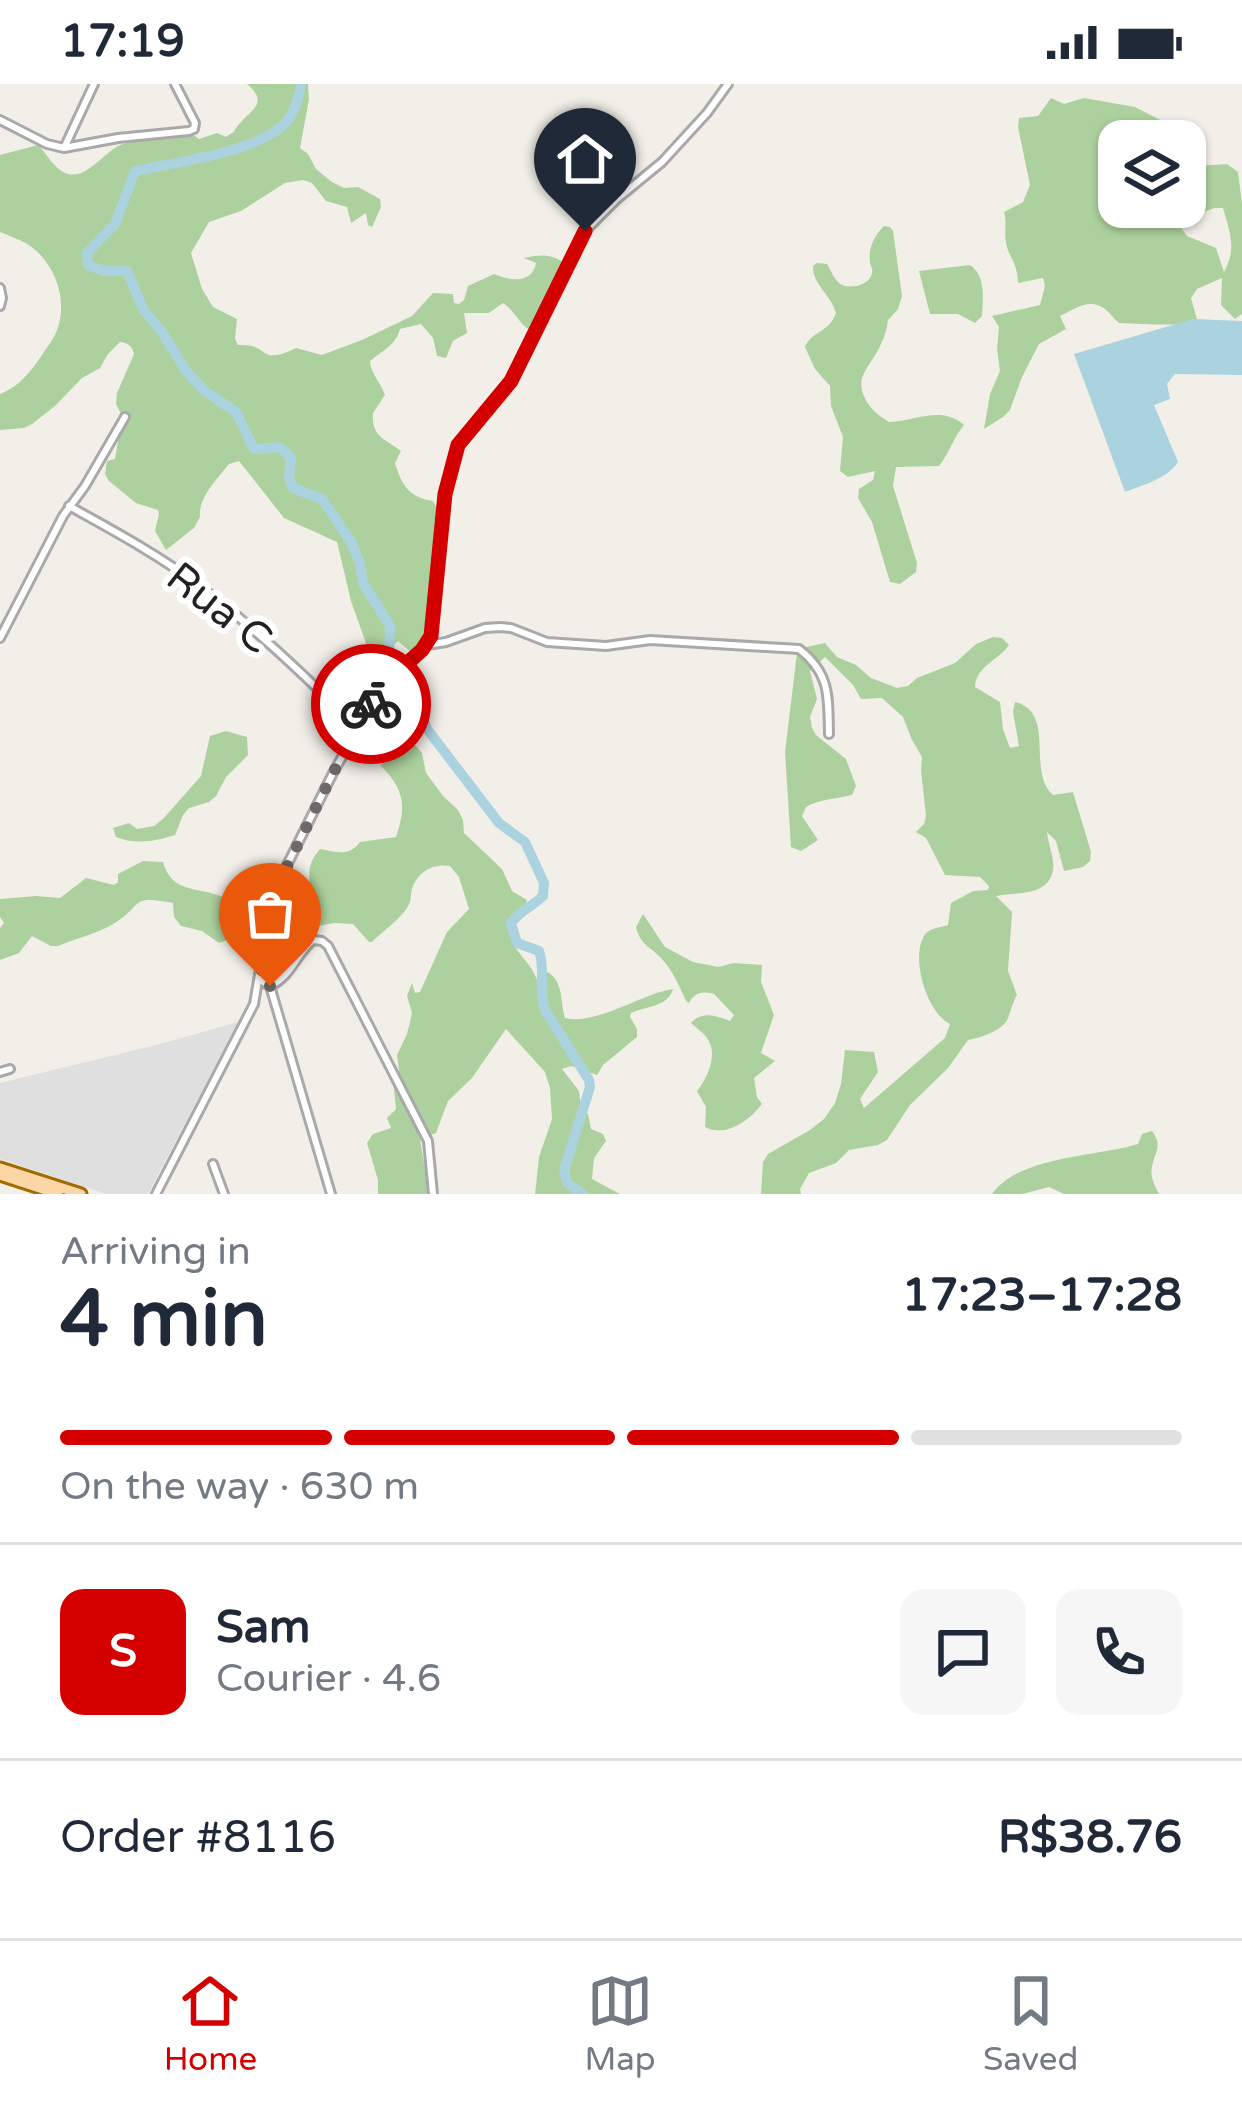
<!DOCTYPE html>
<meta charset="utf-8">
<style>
:root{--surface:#fff;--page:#f6f6f7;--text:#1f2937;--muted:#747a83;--line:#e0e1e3;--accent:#d40000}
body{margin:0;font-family:"Varela Round",sans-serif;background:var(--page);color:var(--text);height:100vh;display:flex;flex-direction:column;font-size:45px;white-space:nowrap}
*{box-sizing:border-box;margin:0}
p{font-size:39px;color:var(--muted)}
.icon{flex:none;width:66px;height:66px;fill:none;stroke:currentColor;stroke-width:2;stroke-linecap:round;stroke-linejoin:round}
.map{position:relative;height:1110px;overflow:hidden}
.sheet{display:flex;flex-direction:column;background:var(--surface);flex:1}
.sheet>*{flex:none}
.controls{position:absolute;left:1098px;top:36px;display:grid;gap:24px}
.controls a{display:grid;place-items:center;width:108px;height:108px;border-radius:24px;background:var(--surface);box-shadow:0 3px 9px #0004;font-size:60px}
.pin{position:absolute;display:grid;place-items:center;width:102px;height:102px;color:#fff;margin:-123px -51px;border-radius:50% 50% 50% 0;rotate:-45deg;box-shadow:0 0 12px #0007}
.pin .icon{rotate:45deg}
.courier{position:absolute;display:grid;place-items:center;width:120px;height:120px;margin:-60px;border:9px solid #d40000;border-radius:50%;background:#fff;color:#222;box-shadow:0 3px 15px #0007}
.summary em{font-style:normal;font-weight:700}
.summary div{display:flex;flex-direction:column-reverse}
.summary{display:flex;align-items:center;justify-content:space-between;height:204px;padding:0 60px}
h1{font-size:78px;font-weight:700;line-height:90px}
.bar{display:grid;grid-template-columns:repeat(4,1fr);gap:18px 12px;align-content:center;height:144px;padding:0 60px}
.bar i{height:15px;border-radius:9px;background:var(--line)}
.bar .selected{background:var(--accent)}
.bar p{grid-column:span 4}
.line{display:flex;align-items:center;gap:30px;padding:0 60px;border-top:3px solid var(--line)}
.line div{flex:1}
.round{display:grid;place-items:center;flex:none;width:126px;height:126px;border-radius:24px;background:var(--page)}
.status{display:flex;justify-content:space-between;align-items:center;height:84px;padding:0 60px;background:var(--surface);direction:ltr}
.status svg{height:33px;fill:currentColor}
.tabs{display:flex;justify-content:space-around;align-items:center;height:168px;border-top:3px solid var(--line);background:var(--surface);font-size:33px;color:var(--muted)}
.tabs a{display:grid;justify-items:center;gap:6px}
.tabs .selected{color:var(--accent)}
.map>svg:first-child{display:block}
</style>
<div class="status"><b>17:19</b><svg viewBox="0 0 49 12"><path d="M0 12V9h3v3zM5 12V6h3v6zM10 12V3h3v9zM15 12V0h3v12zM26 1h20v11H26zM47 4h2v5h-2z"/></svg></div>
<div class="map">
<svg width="1242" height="1110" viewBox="0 0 1242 1110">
<rect width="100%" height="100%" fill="#f2efe9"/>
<path fill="#e0dfdf" d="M 238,938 L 148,1110 L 106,1110 L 0,1075 L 0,999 L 164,959 Z"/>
<path fill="#add19e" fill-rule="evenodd" d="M 247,0 L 308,0 L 309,15 L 300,64 L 308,70 L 316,85 L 332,98 L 344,104 L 358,103 L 380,115 L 381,123 L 372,143 L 368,141 L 366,129 L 351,139 L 347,123 L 326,117 L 312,99 L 303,96 L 285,99 L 241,127 L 209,138 L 191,169 L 202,205 L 213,223 L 237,235 L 235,255 L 238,261 C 271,259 257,283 296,264 L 322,271 L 362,256 L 412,232 L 433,209 L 453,210 L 454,219 L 459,220 L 464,216 L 468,202 L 494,190 C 510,197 532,200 536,179 L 524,174 C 540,170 552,170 566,180 L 540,235 L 530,246 C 520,241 514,226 503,219 L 489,229 L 464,229 L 467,249 L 453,257 L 446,274 L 437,272 L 433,254 L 421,240 L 400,245 C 396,261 382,267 370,277 C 371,291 381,298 385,311 L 373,329 C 371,353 385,355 401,367 L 395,379 C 402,402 409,413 433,417 L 438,426 L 430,532 L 426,550 L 412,569 L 398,557 L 373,579 L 351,517 L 337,458 L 284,434 L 239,377 L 229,380 C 217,395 198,414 200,433 L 194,444 L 166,466 L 155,447 L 159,430 L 158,426 L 136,419 L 109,397 L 105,390 L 107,377 L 115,375 L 122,332 L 116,320 L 117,309 L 134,270 C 132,262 129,259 120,258 L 108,270 L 100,284 L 82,294 L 55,322 L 32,340 L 24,344 L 0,346 L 0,310 C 20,302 30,288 42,271 C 47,263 54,255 57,246 C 69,216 54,176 27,160 C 19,155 9,152 0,148 L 0,71 L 38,61 C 46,69 54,84 65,89 C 87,98 104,66 123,60 C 144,54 168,55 191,49 L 199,55 L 217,49 L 226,53 C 241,43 228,53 240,39 C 254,24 268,18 247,0 Z
M 1051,14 L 1064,20 L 1084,14 L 1135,23 L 1162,37 L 1173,57 L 1119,57 L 1119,123 L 1185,123 L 1185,77 L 1199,82 L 1227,80 L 1238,88 L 1242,120 L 1242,230 L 1235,235 L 1221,221 L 1222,194 L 1197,205 L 1191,214 L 1198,239 C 1177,242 1142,240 1119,239 C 1114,235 1110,229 1105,225 C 1090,213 1074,225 1060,232 L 1066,245 L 1039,260 L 1022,293 L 1010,326 L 1003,333 L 984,345 L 990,310 L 1000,287 L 997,265 L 999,243 L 992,232 L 1040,221 L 1045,202 L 1043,194 L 1018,199 C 1017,176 1010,177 1006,159 C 1004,147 1007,138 1004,128 L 1023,118 L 1030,101 L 1018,43 L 1019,34 L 1038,32 ZM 1214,124 L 1223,124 C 1230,148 1237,165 1224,188 L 1216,164 L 1187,152 L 1182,145 L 1186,135 Z
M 884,142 L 890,143 L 893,147 L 902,212 L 898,225 L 888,236 C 887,248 881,262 874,273 C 864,289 855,297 867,318 C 873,327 879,332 889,338 C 916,337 942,321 964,341 C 953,354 950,368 939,382 L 896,383 L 893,402 L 917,479 L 916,488 L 900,500 L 890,498 L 872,438 L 858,414 L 859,405 L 873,396 L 875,387 L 848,393 L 840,387 L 843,353 L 831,322 L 830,302 L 815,285 L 805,263 C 811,247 829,249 836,229 C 831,211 812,200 813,182 L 817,179 L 827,180 C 831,186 833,193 838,198 C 846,207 870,202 872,189 C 873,185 871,182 870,179 C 868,164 874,152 884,142 Z
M 970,181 C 986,192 983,214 982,232 L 975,239 L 958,230 L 930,230 L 919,187 Z
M 993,553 L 1002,554 L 1009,561 C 998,577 976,582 975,603 L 1000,618 L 1003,645 L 1010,664 L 1019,662 L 1013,628 L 1015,618 C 1057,628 1026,688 1053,711 L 1073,708 L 1091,768 L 1090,777 L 1083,783 L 1064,787 L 1056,757 L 1047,748 C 1048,760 1055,775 1053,786 C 1049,813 1014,808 996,812 L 1012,828 L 1008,887 L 1017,911 C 1012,919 1010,932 1006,938 C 998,948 980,954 968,956 L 948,984 L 910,1021 L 887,1056 L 878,1061 L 849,1066 L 836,1079 L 809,1089 L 800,1105 L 801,1110 L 761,1110 L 763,1078 L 768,1070 L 810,1046 L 824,1035 L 835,1019 L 841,1000 L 845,966 L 874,968 L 878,988 L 860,1015 L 864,1024 L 945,954 L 950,940 C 928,930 911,877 923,854 C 927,844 939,844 948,841 L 951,819 L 973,807 L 988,806 L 989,802 L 980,793 L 945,791 L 926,754 L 916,748 L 924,740 L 926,732 L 921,686 L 922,673 L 912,656 L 903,633 L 882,614 L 861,615 L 853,601 L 825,573 L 810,587 L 817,615 L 810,633 L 812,644 L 816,651 L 846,675 L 856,702 L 852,711 C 836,715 820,715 806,723 L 802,732 L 818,756 L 801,767 L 791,763 L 785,668 L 797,569 L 802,564 L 825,559 L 837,573 L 856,581 L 871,594 L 897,604 L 908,602 L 917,594 L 955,579 L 976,560 Z
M 398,632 L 405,635 L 410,655 L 422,669 L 426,689 L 443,712 L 458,726 L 463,736 L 464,749 L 502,785 L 512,807 L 527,816 L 525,824 L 509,838 C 506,865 530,874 537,896 L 548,888 C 564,899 560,917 565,934 C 596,942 643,909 673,905 C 668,923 646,922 631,929 L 630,933 L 637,945 L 637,953 L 603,981 L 597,991 L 571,982 L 562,985 L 579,1007 L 581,1023 L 588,1030 L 591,1045 L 603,1050 L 606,1057 L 594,1074 L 592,1095 L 620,1110 L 535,1110 L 539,1073 L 552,1035 L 550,1004 L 545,988 L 506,945 L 472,994 L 448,1017 L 436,1049 L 420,1055 L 429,1110 L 378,1110 L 378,1096 L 367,1059 L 373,1050 L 391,1044 L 387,1034 L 396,1025 L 393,995 L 399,986 L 397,971 L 407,950 L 412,929 L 407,912 L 412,899 L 415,909 L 420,908 L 447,848 L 469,825 L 459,793 L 450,782 C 433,779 417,788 412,805 C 410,813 412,816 407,824 C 399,836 383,847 372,858 L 369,858 L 353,840 L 334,839 L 312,843 C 307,832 311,825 310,813 C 310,792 305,782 320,765 C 337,768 349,773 360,758 L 396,753 C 407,721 404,705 380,681 L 387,678 C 386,665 378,652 379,639 L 388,639 Z
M 226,647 L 247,653 L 248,671 L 226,693 L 216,712 L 209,718 L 189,724 L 183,731 L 175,751 C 156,757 135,761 116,753 L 113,744 L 129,739 L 137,745 L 154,742 L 163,735 L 201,692 L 210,652 Z
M 143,777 L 163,778 C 170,804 189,804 211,809 C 226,813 235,821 251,819 L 253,821 L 243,840 L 256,845 L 219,859 L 202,847 L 181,842 L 174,833 L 173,819 C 128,810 144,822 113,840 C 97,850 76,854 58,862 L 51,862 L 32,852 L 19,869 L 0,876 L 0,844 L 4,839 L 0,833 L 0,815 L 36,812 L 60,814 L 86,794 L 114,801 L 118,798 L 118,790 Z
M 643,830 L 665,863 L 693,878 L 718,883 L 734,879 L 762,881 L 761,898 L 774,931 L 761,969 L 775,977 L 754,994 L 757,1013 L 762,1020 C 749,1037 725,1054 705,1043 L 706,1023 L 697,1007 C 707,994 719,971 707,954 C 703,948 696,944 691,939 C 702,926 717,932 730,937 L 734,931 L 714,910 C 703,907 695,908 689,919 L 686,917 C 679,902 673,886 660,873 C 649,862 640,860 636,843 Z
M 1152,1047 C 1163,1062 1155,1067 1152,1083 C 1150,1092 1154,1101 1159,1110 L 1064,1110 L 1049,1103 L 1022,1110 L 992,1110 C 1019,1072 1095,1073 1138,1060 L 1142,1050 Z"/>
<path fill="#aad3df" d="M 1193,235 L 1242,237 L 1242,291 L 1175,290 L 1167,300 L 1170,315 L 1154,321 L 1178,378 C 1167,395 1143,401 1125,408 L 1074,270 Z"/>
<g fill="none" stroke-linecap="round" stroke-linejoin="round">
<path stroke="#aad3df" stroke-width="10" d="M 301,0 C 299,13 296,25 288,36 C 263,68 175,78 135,87 L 115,140 L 87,169 L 88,181 L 104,187 L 127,187 L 144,227 L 160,245 L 186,287 L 205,307 L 236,328 L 254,365 C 274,366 276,356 291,374 L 289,393 L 293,404 L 322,415 L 351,458 L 360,479 L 363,499 L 390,542 L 389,568 L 382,584 L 383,591 L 392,600 L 407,608 L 419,624 L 427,645 L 499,739 L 525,758 L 544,799 L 543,812 C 533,822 518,828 511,839 L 517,859 L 539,867 C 546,886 538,905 545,926 L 589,996 L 590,1003 L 564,1086 L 567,1099 L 583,1110"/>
<defs>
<path id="minor" d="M 0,36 L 47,60 L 64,64 L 118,54 L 189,47 L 194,45 L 195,39 L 175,0
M 65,62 L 94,0
M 0,204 L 2,214 L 0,222
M 69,422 C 112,446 157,470 197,500 C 254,543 307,593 357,644
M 0,554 L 63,432 L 85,402 L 125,333
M 427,561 L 446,558 L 485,544 L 501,543 L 511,544 L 547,558 L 606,562 L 650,556 L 799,565 C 831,590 828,613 829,650
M 260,896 L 270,902 L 331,1110
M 270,902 C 291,893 296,870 313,856 L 322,857 L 328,862 L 428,1057 L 433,1110
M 0,988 L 10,985
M 213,1080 L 224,1110
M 156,1110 L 254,920 L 269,832 L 283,789 L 333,689 L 382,602 L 422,566 L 431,552 L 445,410 L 458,361 L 511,297 L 585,147 L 617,115 L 662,78 L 707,29 L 728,0"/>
<path id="major" d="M 0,1084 L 81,1110
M 0,1091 L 58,1110"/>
</defs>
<use href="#minor" stroke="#a9a9a9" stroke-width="12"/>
<use href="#major" stroke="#a06b00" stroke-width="15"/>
<use href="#minor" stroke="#fff" stroke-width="6"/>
<use href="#major" stroke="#fcd6a4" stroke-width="9"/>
</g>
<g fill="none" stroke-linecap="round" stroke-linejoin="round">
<path stroke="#6b6a68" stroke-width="12" stroke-dasharray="0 21.6" d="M 270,902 L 260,896 L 277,803 L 333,689 L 371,620"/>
<path stroke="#d40000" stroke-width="15" d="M 371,620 L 382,602 L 422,566 L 431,552 L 445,410 L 458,361 L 511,297 L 585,147"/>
</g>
<g text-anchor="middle" stroke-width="12" stroke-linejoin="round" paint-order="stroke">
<g font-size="42" fill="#222" stroke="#fff">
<text transform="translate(220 523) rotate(38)" y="15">Rua C</text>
</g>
</g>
</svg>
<div class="controls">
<a><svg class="icon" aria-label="layers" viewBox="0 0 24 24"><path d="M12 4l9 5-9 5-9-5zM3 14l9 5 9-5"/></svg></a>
</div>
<div class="pin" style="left:270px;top:902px;background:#ea580c"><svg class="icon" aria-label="bag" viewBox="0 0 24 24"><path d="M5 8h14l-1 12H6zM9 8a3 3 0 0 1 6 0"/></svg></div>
<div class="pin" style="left:585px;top:147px;background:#1f2937"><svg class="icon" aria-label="home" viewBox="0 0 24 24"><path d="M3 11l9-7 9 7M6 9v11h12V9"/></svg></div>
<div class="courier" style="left:371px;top:620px"><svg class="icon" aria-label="bike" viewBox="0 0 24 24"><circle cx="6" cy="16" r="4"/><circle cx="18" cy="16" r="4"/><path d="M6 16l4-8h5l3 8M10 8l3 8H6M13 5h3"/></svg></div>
</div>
<section class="sheet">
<div class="summary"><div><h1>4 min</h1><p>Arriving in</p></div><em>17:23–17:28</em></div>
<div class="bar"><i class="selected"></i><i class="selected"></i><i class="selected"></i><i></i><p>On the way · 630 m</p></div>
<div class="line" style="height:216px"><b class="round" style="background:var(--accent);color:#fff">S</b><div><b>Sam</b><p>Courier · 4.6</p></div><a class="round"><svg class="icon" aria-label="chat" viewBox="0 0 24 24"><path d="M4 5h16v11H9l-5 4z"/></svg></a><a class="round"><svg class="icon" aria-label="phone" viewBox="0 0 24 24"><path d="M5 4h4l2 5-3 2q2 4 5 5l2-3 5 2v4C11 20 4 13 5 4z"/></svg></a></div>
<div class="line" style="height:156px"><div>Order #8116</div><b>R$38.76</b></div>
</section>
<nav class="tabs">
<a class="selected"><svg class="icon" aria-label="home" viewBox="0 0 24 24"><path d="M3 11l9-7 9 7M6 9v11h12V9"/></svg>Home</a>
<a><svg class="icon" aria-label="map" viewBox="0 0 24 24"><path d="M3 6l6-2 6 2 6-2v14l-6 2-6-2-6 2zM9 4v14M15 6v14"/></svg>Map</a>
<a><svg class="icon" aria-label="saved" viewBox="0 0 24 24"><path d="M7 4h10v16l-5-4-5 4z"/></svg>Saved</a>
</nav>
